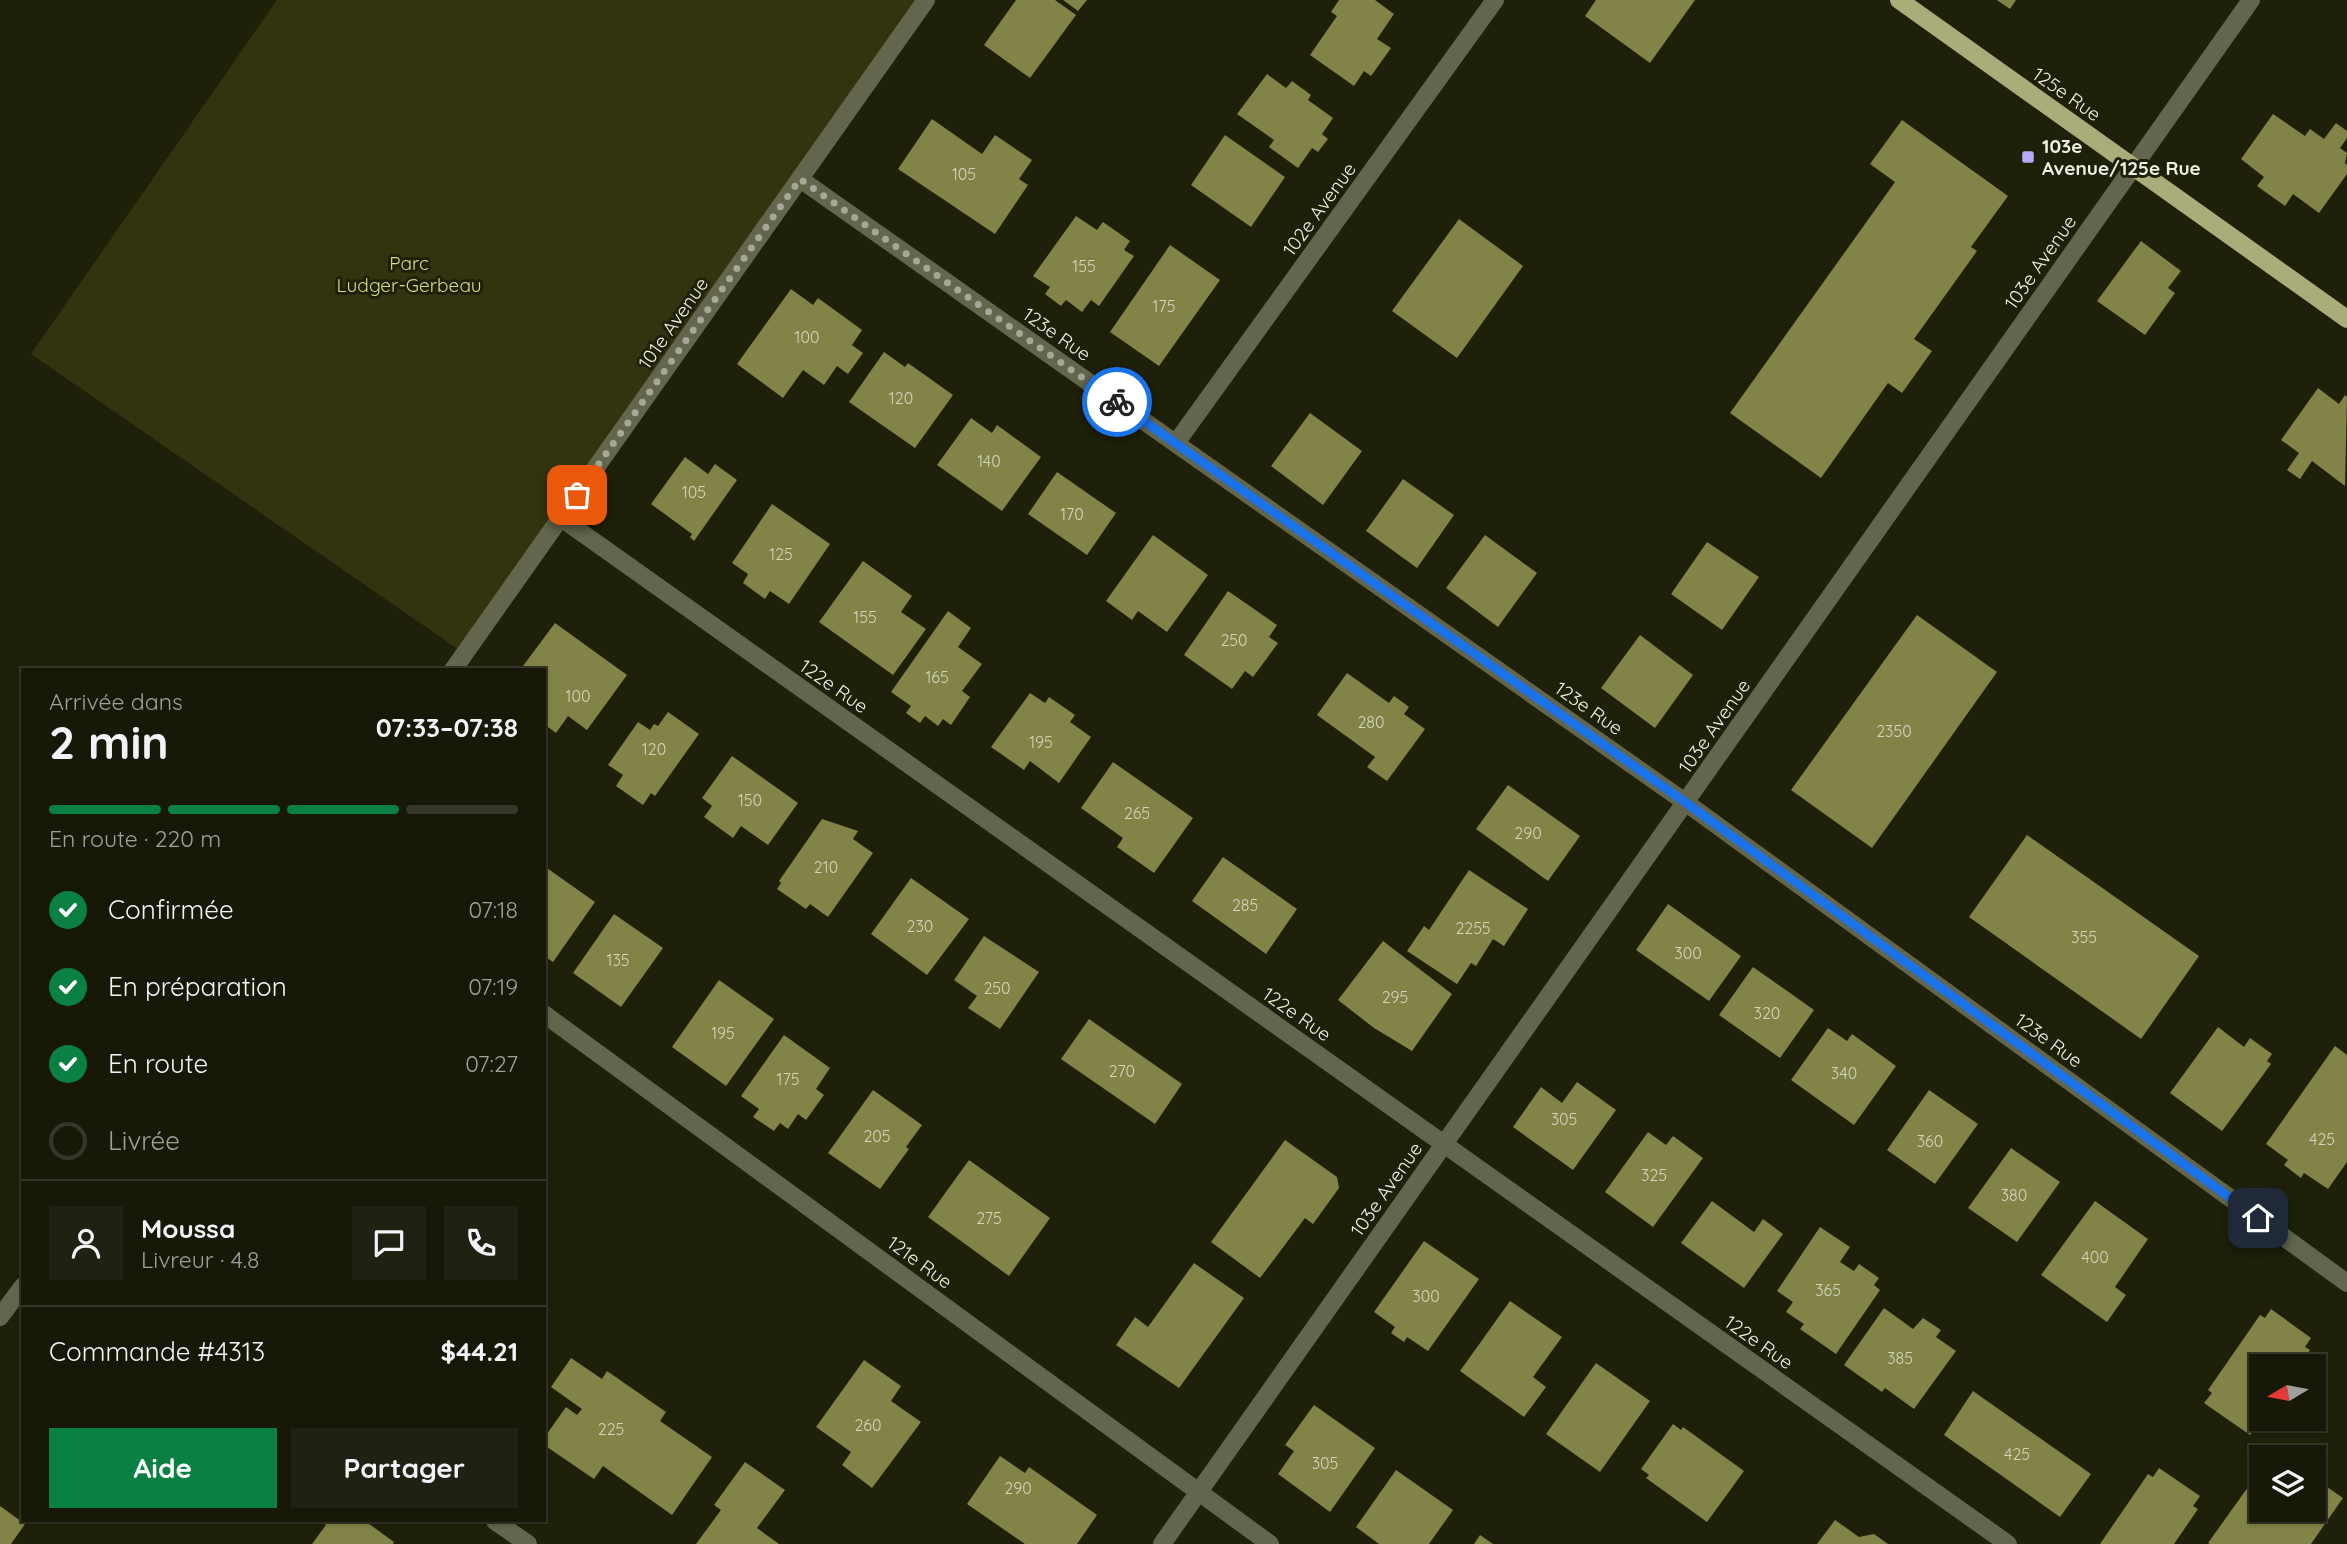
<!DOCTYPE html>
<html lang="fr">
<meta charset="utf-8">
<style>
:root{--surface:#171808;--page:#202112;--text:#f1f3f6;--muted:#9ea09c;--line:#363729;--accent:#0b8043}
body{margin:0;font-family:Quicksand,sans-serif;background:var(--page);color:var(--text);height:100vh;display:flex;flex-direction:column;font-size:26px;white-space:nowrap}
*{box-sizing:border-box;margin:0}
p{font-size:23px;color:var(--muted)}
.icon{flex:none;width:38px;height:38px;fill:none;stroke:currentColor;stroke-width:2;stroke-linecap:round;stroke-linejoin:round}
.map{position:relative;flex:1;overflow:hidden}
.drawer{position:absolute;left:21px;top:668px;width:525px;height:854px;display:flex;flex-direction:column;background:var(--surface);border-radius:0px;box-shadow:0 2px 5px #0004,0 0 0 2px var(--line)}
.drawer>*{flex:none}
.needle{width:46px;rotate:260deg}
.tools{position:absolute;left:2249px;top:1354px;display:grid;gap:14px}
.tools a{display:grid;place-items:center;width:77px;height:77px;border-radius:0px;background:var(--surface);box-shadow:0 2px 5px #0004,0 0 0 2px var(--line);font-size:35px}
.pin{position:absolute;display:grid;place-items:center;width:60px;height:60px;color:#fff;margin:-30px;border-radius:14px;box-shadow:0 4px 10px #0006}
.courier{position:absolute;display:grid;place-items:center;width:70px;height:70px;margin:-35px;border:5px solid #1a73e8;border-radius:50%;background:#fff;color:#222;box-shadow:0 2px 9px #0007}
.summary em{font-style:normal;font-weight:700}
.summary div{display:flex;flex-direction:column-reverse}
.summary{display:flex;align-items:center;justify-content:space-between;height:119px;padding:0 28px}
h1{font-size:46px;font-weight:700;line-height:52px}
.bar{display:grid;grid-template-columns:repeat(4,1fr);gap:10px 7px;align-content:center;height:84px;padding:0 28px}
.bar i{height:9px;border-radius:5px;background:var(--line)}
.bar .on{background:var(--accent)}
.bar p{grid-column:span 4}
.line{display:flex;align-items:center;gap:18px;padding:0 28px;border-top:2px solid var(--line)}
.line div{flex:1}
.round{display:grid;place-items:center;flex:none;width:74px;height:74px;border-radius:0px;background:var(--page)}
ol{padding:0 28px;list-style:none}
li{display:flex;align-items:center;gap:21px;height:77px}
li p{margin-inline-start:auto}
li .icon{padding:7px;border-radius:50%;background:var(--accent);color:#fff;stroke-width:4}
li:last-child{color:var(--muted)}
li i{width:38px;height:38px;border:4px solid var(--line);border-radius:50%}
.action{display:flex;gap:14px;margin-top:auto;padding:14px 28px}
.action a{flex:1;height:80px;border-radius:0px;background:var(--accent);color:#fff;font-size:28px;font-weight:700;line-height:80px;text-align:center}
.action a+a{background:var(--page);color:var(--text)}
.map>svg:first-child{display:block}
</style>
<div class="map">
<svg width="2347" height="1544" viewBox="0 0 2347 1544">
<rect width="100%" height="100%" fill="#1f200a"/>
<path fill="#33340f" d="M 277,0 L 926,0 L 465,654 L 31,354 Z"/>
<path fill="#818347" d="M 1016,0 L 1055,0 L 1076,15 L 1030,78 L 984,45 Z
M 1063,0 L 1087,0 L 1078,11 Z
M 1339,0 L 1375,0 L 1394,14 L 1377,39 L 1391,48 L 1371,76 L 1364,71 L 1354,86 L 1310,55 L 1337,16 L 1331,12 Z
M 1596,0 L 1695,0 L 1650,63 L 1585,16 Z
M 1997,0 L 2016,0 L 2010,9 Z
M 1267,74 L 1286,88 L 1292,81 L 1311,95 L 1308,100 L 1333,118 L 1322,134 L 1328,139 L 1318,152 L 1312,148 L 1298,168 L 1269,147 L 1274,140 L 1237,114 Z
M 2273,114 L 2305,136 L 2310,129 L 2324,139 L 2336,123 L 2347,131 L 2347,138 L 2340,148 L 2347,153 L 2345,163 L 2347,165 L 2347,174 L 2319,213 L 2293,194 L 2285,206 L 2257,186 L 2264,177 L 2241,159 Z
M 932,119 L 982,154 L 995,135 L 1032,160 L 1019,179 L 1028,185 L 995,234 L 898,169 Z
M 1902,120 L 2008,196 L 1971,247 L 1977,251 L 1914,339 L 1932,351 L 1902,393 L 1888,383 L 1821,478 L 1730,413 L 1895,182 L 1870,164 Z
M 1225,135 L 1285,177 L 1251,227 L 1191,185 Z
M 1076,216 L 1097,230 L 1103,222 L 1130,241 L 1124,250 L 1134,256 L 1099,306 L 1091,300 L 1082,312 L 1066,300 L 1061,306 L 1045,294 L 1050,287 L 1033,276 Z
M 1459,219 L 1523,266 L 1457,358 L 1392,311 Z
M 2141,241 L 2181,271 L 2168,288 L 2175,293 L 2145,335 L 2097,301 Z
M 1170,245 L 1220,280 L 1159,366 L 1110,332 Z
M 791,289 L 813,305 L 818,298 L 862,330 L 852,345 L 863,353 L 848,374 L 837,366 L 824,385 L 803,370 L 783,398 L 737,364 Z
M 884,352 L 905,367 L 908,363 L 953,395 L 915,448 L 849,402 Z
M 2318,388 L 2339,404 L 2345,395 L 2347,397 L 2345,486 L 2312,461 L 2300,479 L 2287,470 L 2299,453 L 2281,440 Z
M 1310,413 L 1362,451 L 1323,505 L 1271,466 Z
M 971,418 L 992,433 L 997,425 L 1041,457 L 1002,511 L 937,465 Z
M 685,457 L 708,474 L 715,464 L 737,480 L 694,541 L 690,537 L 692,534 L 651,504 Z
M 1057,472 L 1116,513 L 1087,555 L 1028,514 Z
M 1403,479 L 1454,515 L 1417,568 L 1366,531 Z
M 772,504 L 830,544 L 789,604 L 770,591 L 765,599 L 743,583 L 748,574 L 732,563 Z
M 1153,535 L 1208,575 L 1167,632 L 1138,611 L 1132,620 L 1106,601 Z
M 1485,535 L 1537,573 L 1498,627 L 1446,588 Z
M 1707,542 L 1759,577 L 1722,630 L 1671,594 Z
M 863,561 L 912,596 L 901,612 L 926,629 L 893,675 L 819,622 Z
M 1228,591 L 1277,625 L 1269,637 L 1278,643 L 1253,677 L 1245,671 L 1232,689 L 1184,655 Z
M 948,611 L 971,628 L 958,647 L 982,664 L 962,691 L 970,697 L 951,725 L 943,719 L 938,726 L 925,716 L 920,723 L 906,713 L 911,706 L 891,692 Z
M 1917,615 L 1997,672 L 1872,848 L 1791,790 Z
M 555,623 L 627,675 L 587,730 L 568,716 L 556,733 L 544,724 L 544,670 L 520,670 Z
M 1640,635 L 1693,675 L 1655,728 L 1601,688 Z
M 1347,673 L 1389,703 L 1394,696 L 1409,707 L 1404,714 L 1425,729 L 1387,781 L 1367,767 L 1375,757 L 1317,715 Z
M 1030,693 L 1045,703 L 1049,697 L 1075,715 L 1070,722 L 1091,737 L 1059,783 L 1030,761 L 1024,770 L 991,747 Z
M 668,712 L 699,734 L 655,796 L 651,793 L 643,805 L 616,786 L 623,775 L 608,765 L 638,722 L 650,730 L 654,724 L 658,726 Z
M 732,756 L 798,803 L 768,845 L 741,826 L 733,838 L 704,817 L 712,806 L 702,798 Z
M 1113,762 L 1193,818 L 1154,873 L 1117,847 L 1123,838 L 1081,808 Z
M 1508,785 L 1580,836 L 1548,881 L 1476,829 Z
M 822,819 L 858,831 L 853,839 L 873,853 L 828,917 L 810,904 L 806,909 L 777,889 L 781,883 L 779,881 Z
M 2027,835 L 2199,956 L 2141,1039 L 1969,917 Z
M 1223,857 L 1297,909 L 1266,954 L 1192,901 Z
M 544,866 L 595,902 L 553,962 L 544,956 Z
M 1469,870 L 1528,909 L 1504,946 L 1493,939 L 1476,966 L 1471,963 L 1457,984 L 1407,951 L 1424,926 L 1429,930 Z
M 911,878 L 969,919 L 927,975 L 871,934 Z
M 1668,904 L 1741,956 L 1709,1001 L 1636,950 Z
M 614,914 L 663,948 L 621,1007 L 573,973 Z
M 984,936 L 1039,972 L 1000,1029 L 968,1008 L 977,996 L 954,980 Z
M 1383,941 L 1452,994 L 1412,1051 L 1374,1028 L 1338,1000 Z
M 1753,967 L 1814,1010 L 1780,1058 L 1719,1015 Z
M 719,980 L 774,1019 L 726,1086 L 672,1047 Z
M 1089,1019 L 1182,1084 L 1155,1124 L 1061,1059 Z
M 2218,1027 L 2244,1047 L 2250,1038 L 2272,1054 L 2267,1061 L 2271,1064 L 2222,1131 L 2170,1093 Z
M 1828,1028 L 1847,1041 L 1852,1034 L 1896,1066 L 1854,1125 L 1791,1080 Z
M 784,1035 L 830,1068 L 816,1089 L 824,1095 L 806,1120 L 798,1114 L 788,1129 L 780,1123 L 774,1131 L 753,1117 L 759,1109 L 741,1096 Z
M 2335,1046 L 2347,1055 L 2347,1162 L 2328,1189 L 2304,1173 L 2301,1178 L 2284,1165 L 2288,1160 L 2266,1144 Z
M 1577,1082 L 1616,1110 L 1573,1170 L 1513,1127 L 1541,1087 L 1562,1103 Z
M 873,1090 L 922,1125 L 906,1147 L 909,1149 L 880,1189 L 828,1153 Z
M 1929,1090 L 1978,1124 L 1935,1184 L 1887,1150 Z
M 1648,1132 L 1666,1145 L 1673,1136 L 1703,1158 L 1653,1227 L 1605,1192 Z
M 1285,1140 L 1337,1177 L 1339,1188 L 1313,1224 L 1305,1218 L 1260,1278 L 1211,1242 Z
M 2011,1148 L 2060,1182 L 2017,1242 L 1968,1208 Z
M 969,1160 L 1050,1218 L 1009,1276 L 928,1217 Z
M 1712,1201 L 1754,1232 L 1763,1219 L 1783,1234 L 1744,1288 L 1681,1243 Z
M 2095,1201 L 2148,1239 L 2115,1287 L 2126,1295 L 2107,1322 L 2041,1275 Z
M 1820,1227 L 1850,1247 L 1840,1262 L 1854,1271 L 1859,1264 L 1879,1278 L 1874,1285 L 1880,1290 L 1836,1354 L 1800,1329 L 1804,1324 L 1786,1312 L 1793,1302 L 1777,1291 Z
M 1424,1241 L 1479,1279 L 1428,1351 L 1407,1337 L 1404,1342 L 1391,1333 L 1395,1327 L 1374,1312 Z
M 1194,1263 L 1244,1298 L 1179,1388 L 1116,1345 L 1135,1317 L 1148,1327 Z
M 1510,1301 L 1562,1337 L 1533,1377 L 1546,1387 L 1524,1417 L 1460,1371 Z
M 1884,1308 L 1913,1329 L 1923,1318 L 1941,1330 L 1936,1337 L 1956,1351 L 1914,1409 L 1885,1388 L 1882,1392 L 1844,1365 Z
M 2271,1309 L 2311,1338 L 2305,1347 L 2310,1350 L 2298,1367 L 2261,1367 L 2261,1419 L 2250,1435 L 2204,1403 L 2212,1393 L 2208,1390 L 2260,1315 L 2265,1318 Z
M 571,1358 L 602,1379 L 607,1371 L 666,1412 L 660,1421 L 712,1457 L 672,1515 L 603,1466 L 594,1479 L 544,1445 L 544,1438 L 566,1407 L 577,1415 L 582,1409 L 551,1387 Z
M 864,1360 L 901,1386 L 891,1401 L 921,1422 L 872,1488 L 842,1465 L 851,1452 L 816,1427 Z
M 1596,1363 L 1650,1401 L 1600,1472 L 1546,1434 Z
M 1973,1391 L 2091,1474 L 2060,1517 L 1944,1435 Z
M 1314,1405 L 1375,1448 L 1330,1512 L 1278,1474 L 1294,1451 L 1285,1445 Z
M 1673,1424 L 1681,1430 L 1683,1427 L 1744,1471 L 1707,1522 L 1646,1478 L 1649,1475 L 1641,1469 Z
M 1000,1456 L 1025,1473 L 1029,1467 L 1097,1515 L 1077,1544 L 1025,1544 L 967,1504 Z
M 745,1462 L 785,1490 L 757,1528 L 779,1544 L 696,1544 L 721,1510 L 714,1505 Z
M 2159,1468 L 2200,1496 L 2193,1506 L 2198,1509 L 2174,1544 L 2100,1544 L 2148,1474 L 2153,1477 Z
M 2261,1469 L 2261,1510 L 2314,1510 L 2314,1478 L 2343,1498 L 2311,1544 L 2210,1544 L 2208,1543 Z
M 1396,1470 L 1453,1510 L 1429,1544 L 1379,1544 L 1356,1527 Z
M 0,1506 L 25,1524 L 11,1544 L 0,1544 Z
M 1835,1520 L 1859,1537 L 1874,1534 L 1888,1544 L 1817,1544 Z
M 326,1521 L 365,1521 L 394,1542 L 393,1544 L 312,1544 L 326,1525 L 324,1524 Z
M 1480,1535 L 1493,1544 L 1474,1544 Z"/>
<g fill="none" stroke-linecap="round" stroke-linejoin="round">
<path stroke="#63654d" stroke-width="18" d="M 800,179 L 1685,802 L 2347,1283
M 1176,443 L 1495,0
M 561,518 L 2008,1544
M 453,670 L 926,0
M 544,1014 L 1270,1544
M 0,1317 L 23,1286
M 495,1521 L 528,1544
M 1162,1544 L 2251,0"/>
<path stroke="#aaac79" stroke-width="18" d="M 1899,0 L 2347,319"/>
</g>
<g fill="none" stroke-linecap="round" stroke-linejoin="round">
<path stroke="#a6a796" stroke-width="7" stroke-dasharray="0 12.6" d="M 577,495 L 800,179 L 1117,402"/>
<path stroke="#1a73e8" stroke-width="9" d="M 1117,402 L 1685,802 L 2258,1218"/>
</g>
<rect fill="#b7abf8" stroke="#1f200a" stroke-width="2.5" x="2021" y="150" width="14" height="14" rx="3.5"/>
<g text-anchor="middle" stroke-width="6" stroke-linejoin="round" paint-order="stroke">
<g font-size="16" fill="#d4d5bb">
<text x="964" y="180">105</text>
<text x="1084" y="272">155</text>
<text x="1164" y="312">175</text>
<text x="807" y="343">100</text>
<text x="901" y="404">120</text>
<text x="989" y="467">140</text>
<text x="694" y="498">105</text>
<text x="1072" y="520">170</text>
<text x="781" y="560">125</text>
<text x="865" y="623">155</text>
<text x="1234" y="646">250</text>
<text x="937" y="683">165</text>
<text x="578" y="702">100</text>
<text x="1371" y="728">280</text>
<text x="1894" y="737">2350</text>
<text x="1041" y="748">195</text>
<text x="654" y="755">120</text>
<text x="750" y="806">150</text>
<text x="1137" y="819">265</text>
<text x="1528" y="839">290</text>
<text x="826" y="873">210</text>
<text x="1245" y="911">285</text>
<text x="920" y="932">230</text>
<text x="1473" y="934">2255</text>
<text x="2084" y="943">355</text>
<text x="1688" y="959">300</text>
<text x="618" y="966">135</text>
<text x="997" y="994">250</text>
<text x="1395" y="1003">295</text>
<text x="1767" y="1019">320</text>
<text x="723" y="1039">195</text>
<text x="1122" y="1077">270</text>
<text x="1844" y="1079">340</text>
<text x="788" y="1085">175</text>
<text x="1564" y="1125">305</text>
<text x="877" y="1142">205</text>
<text x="2322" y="1145">425</text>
<text x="1930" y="1147">360</text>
<text x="1654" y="1181">325</text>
<text x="2014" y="1201">380</text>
<text x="989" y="1224">275</text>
<text x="2095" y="1263">400</text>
<text x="1828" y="1296">365</text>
<text x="1426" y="1302">300</text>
<text x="1900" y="1364">385</text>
<text x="868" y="1431">260</text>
<text x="611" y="1435">225</text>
<text x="2017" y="1460">425</text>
<text x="1325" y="1469">305</text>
<text x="1018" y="1494">290</text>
</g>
<g font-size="19" fill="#eff0e2" stroke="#1f200a">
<text transform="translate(2067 94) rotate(35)" y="7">125e Rue</text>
<text transform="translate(1319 209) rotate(-54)" y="7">102e Avenue</text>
<text transform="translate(2040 262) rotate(-55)" y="7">103e Avenue</text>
<text transform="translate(673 323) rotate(-55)" y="7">101e Avenue</text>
<text transform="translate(1057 334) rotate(35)" y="7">123e Rue</text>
<text transform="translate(834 686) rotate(35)" y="7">122e Rue</text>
<text transform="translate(1589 708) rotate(35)" y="7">123e Rue</text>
<text transform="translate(1714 726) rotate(-55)" y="7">103e Avenue</text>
<text transform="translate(1297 1014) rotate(35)" y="7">122e Rue</text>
<text transform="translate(2049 1040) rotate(36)" y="7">123e Rue</text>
<text transform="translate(1386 1189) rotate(-55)" y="7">103e Avenue</text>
<text transform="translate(920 1262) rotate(36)" y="7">121e Rue</text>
<text transform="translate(1759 1342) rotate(35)" y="7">122e Rue</text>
</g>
<g font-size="19" font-weight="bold" fill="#eff0e2" stroke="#1f200a" text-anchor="start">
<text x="2042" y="153">103e<tspan x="2042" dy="22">Avenue/125e Rue</tspan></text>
</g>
<g font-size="19" fill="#d8dc83" stroke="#1f200a">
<text x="409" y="270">Parc<tspan x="409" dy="22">Ludger-Gerbeau</tspan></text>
</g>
</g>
</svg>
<div class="tools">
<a><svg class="needle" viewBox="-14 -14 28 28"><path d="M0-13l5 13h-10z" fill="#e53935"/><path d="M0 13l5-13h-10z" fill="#9ea09c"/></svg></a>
<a><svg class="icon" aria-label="layers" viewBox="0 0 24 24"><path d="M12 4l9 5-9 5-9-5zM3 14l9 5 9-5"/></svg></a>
</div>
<div class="pin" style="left:577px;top:495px;background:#ea580c"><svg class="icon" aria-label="bag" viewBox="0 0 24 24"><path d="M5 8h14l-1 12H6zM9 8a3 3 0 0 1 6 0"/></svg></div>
<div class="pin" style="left:2258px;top:1218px;background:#1f2937"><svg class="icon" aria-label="home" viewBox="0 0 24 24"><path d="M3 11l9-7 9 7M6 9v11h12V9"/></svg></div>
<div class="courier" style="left:1117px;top:402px"><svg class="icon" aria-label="bike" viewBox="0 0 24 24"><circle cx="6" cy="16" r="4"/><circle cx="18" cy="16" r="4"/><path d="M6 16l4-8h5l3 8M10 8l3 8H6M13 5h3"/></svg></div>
<section class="drawer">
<div class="summary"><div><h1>2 min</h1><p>Arrivée dans</p></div><em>07:33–07:38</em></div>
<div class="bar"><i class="on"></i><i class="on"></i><i class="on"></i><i></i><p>En route · 220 m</p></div>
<ol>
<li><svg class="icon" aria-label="check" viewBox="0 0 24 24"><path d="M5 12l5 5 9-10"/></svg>Confirmée<p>07:18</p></li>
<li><svg class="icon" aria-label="check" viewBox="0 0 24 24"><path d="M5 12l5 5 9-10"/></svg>En préparation<p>07:19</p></li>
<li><svg class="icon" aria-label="check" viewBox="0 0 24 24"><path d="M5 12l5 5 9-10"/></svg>En route<p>07:27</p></li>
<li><i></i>Livrée</li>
</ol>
<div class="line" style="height:126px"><a class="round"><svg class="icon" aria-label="person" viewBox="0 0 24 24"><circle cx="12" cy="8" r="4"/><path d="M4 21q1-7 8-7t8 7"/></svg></a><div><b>Moussa</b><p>Livreur · 4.8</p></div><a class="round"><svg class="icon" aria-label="chat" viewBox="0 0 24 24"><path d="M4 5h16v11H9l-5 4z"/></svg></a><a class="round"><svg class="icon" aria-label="phone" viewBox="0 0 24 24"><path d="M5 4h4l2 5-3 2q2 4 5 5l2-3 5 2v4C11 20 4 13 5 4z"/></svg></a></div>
<div class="line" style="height:91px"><div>Commande #4313</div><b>$44.21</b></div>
<div class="action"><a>Aide</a><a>Partager</a></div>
</section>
</div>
